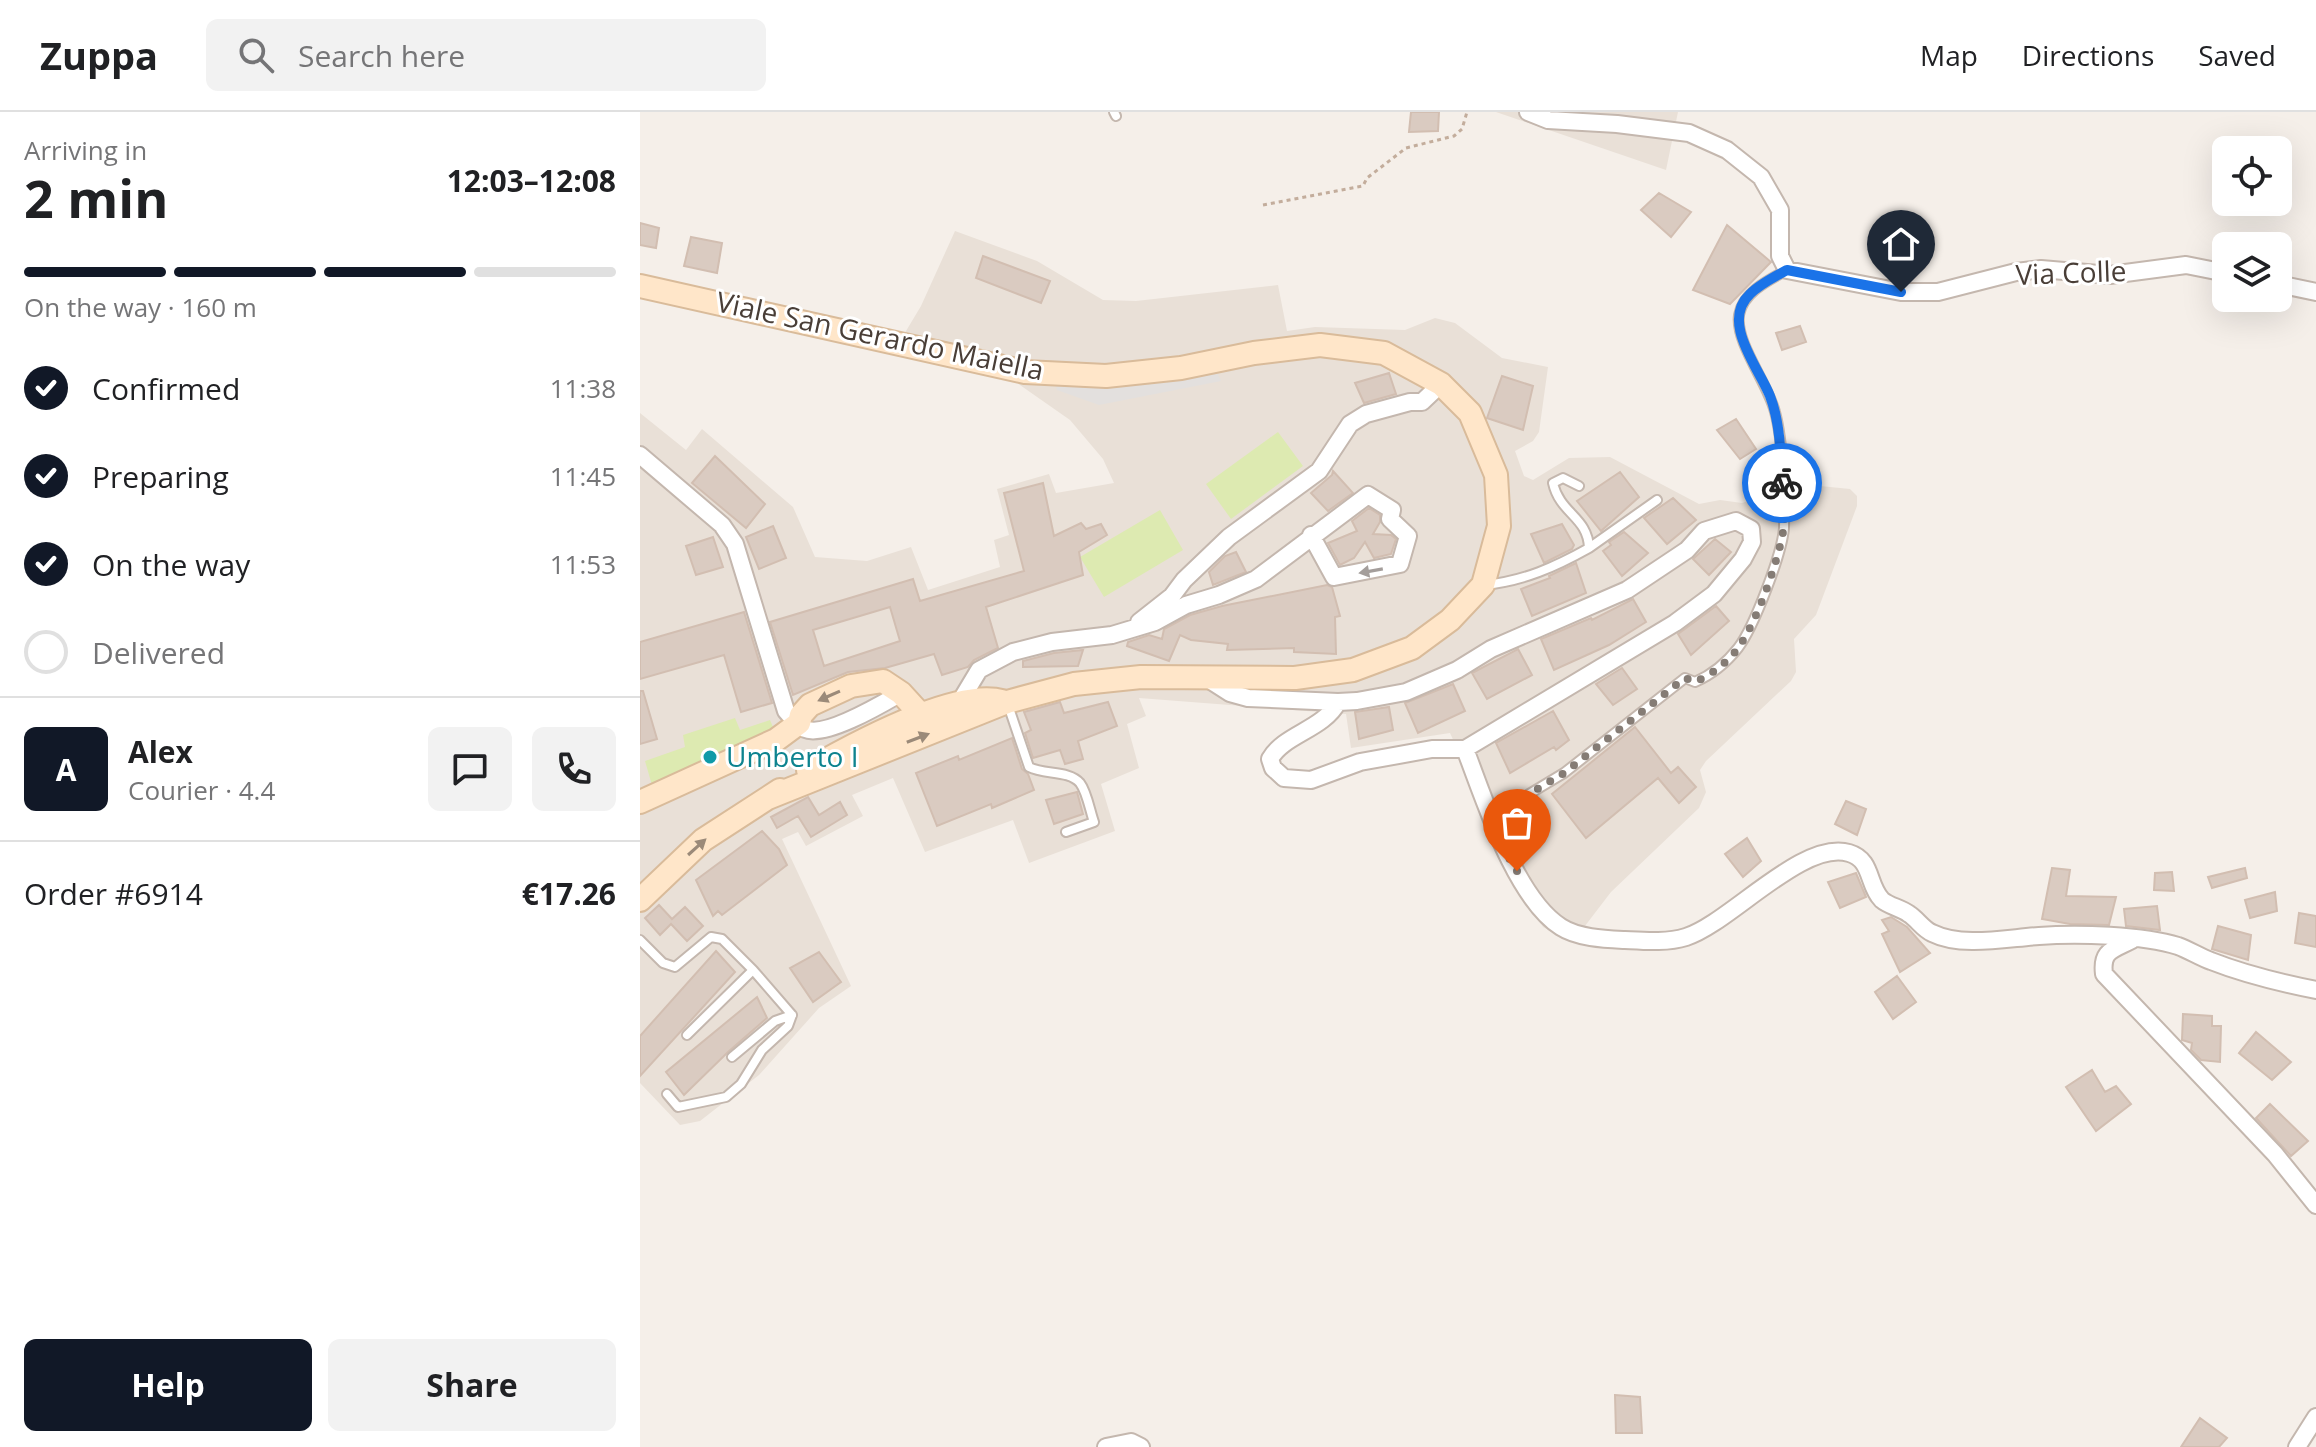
<!DOCTYPE html>
<meta charset="utf-8">
<style>
:root{--surface:#fff;--page:#f2f2f2;--text:#202124;--muted:#757577;--line:#e0e0e0;--accent:#111827}
body{margin:0;font-family:"Open Sans",sans-serif;background:var(--page);color:var(--text);height:100vh;display:flex;flex-direction:column;font-size:30px;white-space:nowrap}
*{box-sizing:border-box;margin:0}
p{font-size:26px;color:var(--muted)}
.icon{flex:none;width:44px;height:44px;fill:none;stroke:currentColor;stroke-width:2;stroke-linecap:round;stroke-linejoin:round}
.map{position:relative;flex:1;overflow:hidden}
.side{display:flex;flex-direction:column;background:var(--surface);width:640px}
.side>*{flex:none}
.buttons{position:absolute;left:1572px;top:24px;display:grid;gap:16px}
.buttons a{display:grid;place-items:center;width:80px;height:80px;border-radius:12px;background:var(--surface);box-shadow:0 8px 32px #0002;font-size:40px}
.pin{position:absolute;display:grid;place-items:center;width:68px;height:68px;color:#fff;margin:-82px -34px;border-radius:50% 50% 50% 0;rotate:-45deg;box-shadow:0 0 8px #0007}
.pin .icon{rotate:45deg}
.courier{position:absolute;display:grid;place-items:center;width:80px;height:80px;margin:-40px;border:6px solid #1a73e8;border-radius:50%;background:#fff;color:#222;box-shadow:0 2px 10px #0007}
.summary em{font-style:normal;font-weight:700}
.summary div{display:flex;flex-direction:column-reverse}
.summary{display:flex;align-items:center;justify-content:space-between;height:136px;padding:0 24px}
h1{font-size:52px;font-weight:700;line-height:60px}
.bar{display:grid;grid-template-columns:repeat(4,1fr);gap:12px 8px;align-content:center;height:96px;padding:0 24px}
.bar i{height:10px;border-radius:6px;background:var(--line)}
.bar .active{background:var(--accent)}
.bar p{grid-column:span 4}
.line{display:flex;align-items:center;gap:20px;padding:0 24px;border-top:2px solid var(--line)}
.line div{flex:1}
.round{display:grid;place-items:center;flex:none;width:84px;height:84px;border-radius:12px;background:var(--page)}
ol{padding:0 24px;list-style:none}
li{display:flex;align-items:center;gap:24px;height:88px}
li p{margin-inline-start:auto}
li .icon{padding:8px;border-radius:50%;background:var(--accent);color:#fff;stroke-width:4}
li:last-child{color:var(--muted)}
li i{width:44px;height:44px;border:4px solid var(--line);border-radius:50%}
.primary-button{display:flex;gap:16px;margin-top:auto;padding:16px 24px}
.primary-button a{flex:1;height:92px;border-radius:12px;background:var(--accent);color:#fff;font-size:32px;font-weight:700;line-height:92px;text-align:center}
.primary-button a+a{background:var(--page);color:var(--text)}
header{display:flex;align-items:center;gap:48px;box-sizing:border-box;height:112px;padding:0 40px;background:var(--surface);border-bottom:2px solid var(--line)}
header strong{font-size:38px}
nav{display:flex;gap:44px;margin-inline-start:auto;font-size:28px}
.search{width:560px;height:72px;background:var(--page);display:flex;align-items:center;gap:20px;box-sizing:border-box;padding:0 28px;border-radius:12px;color:var(--muted);font-size:30px}
main{display:flex;flex:1;min-height:0}
.map>svg:first-child{display:block}
</style>
<header>
<strong>Zuppa</strong>
<div class="search"><svg class="icon" aria-label="search" viewBox="0 0 24 24"><circle cx="10" cy="10" r="6"/><path d="M15 15l6 6"/></svg>Search here</div>
<nav><a>Map</a><a>Directions</a><a>Saved</a></nav>
</header>
<main>
<section class="side">
<div class="summary"><div><h1>2 min</h1><p>Arriving in</p></div><em>12:03–12:08</em></div>
<div class="bar"><i class="active"></i><i class="active"></i><i class="active"></i><i></i><p>On the way · 160 m</p></div>
<ol>
<li><svg class="icon" aria-label="check" viewBox="0 0 24 24"><path d="M5 12l5 5 9-10"/></svg>Confirmed<p>11:38</p></li>
<li><svg class="icon" aria-label="check" viewBox="0 0 24 24"><path d="M5 12l5 5 9-10"/></svg>Preparing<p>11:45</p></li>
<li><svg class="icon" aria-label="check" viewBox="0 0 24 24"><path d="M5 12l5 5 9-10"/></svg>On the way<p>11:53</p></li>
<li><i></i>Delivered</li>
</ol>
<div class="line" style="height:144px"><b class="round" style="background:var(--accent);color:#fff">A</b><div><b>Alex</b><p>Courier · 4.4</p></div><a class="round"><svg class="icon" aria-label="chat" viewBox="0 0 24 24"><path d="M4 5h16v11H9l-5 4z"/></svg></a><a class="round"><svg class="icon" aria-label="phone" viewBox="0 0 24 24"><path d="M5 4h4l2 5-3 2q2 4 5 5l2-3 5 2v4C11 20 4 13 5 4z"/></svg></a></div>
<div class="line" style="height:104px"><div>Order #6914</div><b>€17.26</b></div>
<div class="primary-button"><a>Help</a><a>Share</a></div>
</section>
<div class="map">
<svg width="1676" height="1335" viewBox="0 0 1676 1335">
<rect width="100%" height="100%" fill="#f5efe9"/>
<path fill="#e9e0d7" d="M 856,0 L 1038,0 L 1026,58 Z
M 315,119 L 397,149 L 463,188 L 496,189 L 638,173 L 647,219 L 675,215 L 765,218 L 795,206 L 815,211 L 862,246 L 908,255 L 899,320 L 893,329 L 875,339 L 884,364 L 893,368 L 929,346 L 970,345 L 1059,392 L 1080,388 L 1102,391 L 1111,388 L 1121,368 L 1210,377 L 1217,384 L 1217,394 L 1176,503 L 1154,527 L 1156,560 L 1151,569 L 1066,649 L 1060,658 L 1066,680 L 1059,696 L 971,780 L 935,827 L 920,824 L 903,815 L 858,743 L 843,692 L 810,621 L 711,636 L 706,602 L 499,586 L 506,604 L 487,612 L 499,656 L 461,672 L 475,719 L 389,751 L 373,708 L 285,740 L 253,666 L 212,683 L 223,704 L 166,734 L 158,720 L 142,727 L 211,874 L 179,896 L 119,963 L 60,1009 L 40,1013 L 0,971 L 0,301 L 46,338 L 62,317 L 153,395 L 175,445 L 227,449 L 271,435 L 288,478 L 360,455 L 354,428 L 369,423 L 357,377 L 409,362 L 416,381 L 474,371 L 463,347 L 430,308 L 370,266 L 257,234 L 281,194 Z"/>
<path fill="#ddeab1" d="M 638,320 L 663,354 L 591,407 L 566,372 Z
M 520,398 L 543,438 L 464,485 L 440,445 Z
M 95,606 L 100,618 L 130,608 L 135,620 L 16,687 L 5,649 L 45,635 L 43,623 Z"/>
<path fill="#e3e0de" d="M 573,252 L 581,269 L 459,293 L 417,278 L 414,265 Z"/>
<path fill="#dacbc1" stroke="#d2beb1" stroke-width="2" fill-rule="evenodd" d="M 771,0 L 799,0 L 798,19 L 769,20 Z
M 1019,81 L 1051,100 L 1031,125 L 1001,98 Z
M 0,111 L 19,116 L 16,136 L 0,133 Z
M 1087,113 L 1131,150 L 1090,192 L 1053,178 Z
M 51,125 L 82,131 L 77,161 L 44,154 Z
M 343,144 L 410,169 L 401,191 L 336,166 Z
M 1160,214 L 1166,230 L 1142,238 L 1136,221 Z
M 749,261 L 756,282 L 724,291 L 715,271 Z
M 862,264 L 893,274 L 883,318 L 847,306 Z
M 1096,307 L 1116,337 L 1100,347 L 1077,318 Z
M 75,344 L 125,392 L 106,416 L 52,371 Z
M 693,359 L 713,381 L 688,399 L 671,381 L 692,363 Z
M 980,360 L 999,385 L 961,419 L 937,389 Z
M 403,371 L 414,424 L 441,411 L 446,417 L 461,412 L 467,423 L 439,440 L 443,463 L 346,495 L 358,536 L 334,548 L 328,555 L 302,563 L 294,542 L 245,556 L 208,560 L 153,583 L 130,510 L 273,467 L 280,489 L 384,459 L 364,381 ZM 250,495 L 260,529 L 184,554 L 173,518 Z
M 1033,386 L 1056,408 L 1027,432 L 1004,406 Z
M 729,396 L 740,403 L 740,410 L 733,422 L 751,423 L 756,427 L 751,442 L 734,446 L 725,430 L 714,446 L 700,453 L 688,431 L 717,419 L 712,409 Z
M 922,412 L 934,433 L 932,437 L 904,451 L 891,422 Z
M 133,414 L 146,446 L 119,457 L 106,425 Z
M 984,420 L 1008,441 L 982,464 L 963,439 L 971,433 L 969,430 Z
M 73,425 L 83,455 L 56,463 L 46,434 Z
M 1075,427 L 1091,440 L 1069,463 L 1053,447 Z
M 596,440 L 606,460 L 573,473 L 569,460 L 585,444 Z
M 936,451 L 946,481 L 892,504 L 881,477 L 910,466 L 909,464 Z
M 687,473 L 692,475 L 700,504 L 695,505 L 696,542 L 654,540 L 654,536 L 587,538 L 588,532 L 551,528 L 540,523 L 529,549 L 487,534 L 488,530 L 509,523 L 522,527 L 524,517 L 550,503 L 582,494 Z
M 993,487 L 1006,510 L 969,533 L 914,558 L 901,527 L 951,506 L 952,508 Z
M 1076,494 L 1089,509 L 1051,543 L 1038,522 Z
M 104,500 L 132,591 L 101,600 L 84,543 L 0,567 L 0,530 Z
M 878,537 L 892,563 L 847,587 L 832,561 Z
M 443,538 L 438,554 L 383,555 L 383,549 L 414,541 Z
M 982,556 L 997,577 L 973,593 L 956,572 Z
M 813,572 L 825,599 L 778,621 L 765,591 Z
M 0,579 L 3,579 L 17,627 L 0,632 Z
M 420,590 L 424,601 L 468,590 L 477,614 L 438,629 L 443,647 L 425,652 L 420,638 L 393,646 L 385,621 L 391,618 L 384,600 Z
M 749,595 L 753,618 L 719,627 L 715,600 Z
M 913,599 L 929,628 L 916,638 L 914,635 L 870,661 L 856,631 Z
M 995,615 L 1031,661 L 1038,655 L 1056,675 L 1039,691 L 1018,666 L 946,726 L 912,682 Z
M 372,626 L 382,657 L 388,662 L 394,678 L 352,696 L 351,692 L 297,714 L 276,661 L 318,644 L 319,648 Z
M 437,680 L 443,702 L 414,712 L 406,688 Z
M 168,685 L 179,703 L 200,690 L 207,703 L 171,725 L 158,704 L 137,716 L 131,705 Z
M 1206,689 L 1226,697 L 1217,723 L 1195,712 Z
M 122,719 L 139,737 L 147,753 L 82,803 L 78,799 L 73,804 L 56,768 Z
M 1107,726 L 1121,749 L 1103,765 L 1085,742 Z
M 1412,756 L 1430,758 L 1426,784 L 1476,785 L 1469,813 L 1430,812 L 1402,807 Z
M 1605,756 L 1607,766 L 1572,776 L 1568,765 Z
M 1532,760 L 1534,779 L 1514,778 L 1515,761 Z
M 1216,761 L 1226,785 L 1200,796 L 1188,770 Z
M 1635,780 L 1637,799 L 1610,806 L 1605,788 Z
M 19,793 L 32,807 L 45,795 L 63,814 L 47,829 L 31,812 L 20,823 L 5,806 Z
M 1517,794 L 1520,818 L 1486,814 L 1484,797 Z
M 1659,801 L 1676,804 L 1676,835 L 1655,831 Z
M 1251,805 L 1267,815 L 1290,841 L 1260,860 L 1242,822 L 1249,819 L 1242,808 Z
M 1578,814 L 1611,823 L 1608,848 L 1572,837 Z
M 76,839 L 95,860 L 0,964 L 0,924 Z
M 179,840 L 201,870 L 173,890 L 150,856 Z
M 1257,864 L 1276,890 L 1253,907 L 1235,880 Z
M 117,885 L 127,906 L 88,940 L 44,983 L 26,960 Z
M 1543,902 L 1572,904 L 1572,914 L 1581,914 L 1580,950 L 1561,948 L 1551,938 L 1552,931 L 1542,928 Z
M 1616,920 L 1651,950 L 1632,968 L 1599,941 Z
M 1452,958 L 1465,980 L 1476,974 L 1491,992 L 1456,1019 L 1426,975 Z
M 1630,992 L 1668,1029 L 1651,1044 L 1616,1006 Z
M 975,1283 L 1000,1285 L 1002,1321 L 976,1321 Z
M 1560,1306 L 1587,1326 L 1579,1335 L 1541,1335 Z"/>
<g fill="none" stroke-linecap="round" stroke-linejoin="round">
<defs>
<path id="service" d="M 474,0 L 476,4
M 949,436 L 1017,388
M 844,473 C 884,469 915,455 949,436 C 948,405 920,402 913,371 L 923,366 L 939,374
M 368,593 L 389,655 C 404,663 429,658 440,671 C 447,680 450,699 454,710 L 426,720
M 851,705 L 924,661 L 1045,566 L 1055,570 C 1071,563 1087,550 1098,536 C 1114,515 1142,442 1144,416 C 1145,385 1143,329 1135,300 C 1128,271 1095,231 1099,203 C 1103,180 1129,168 1147,158
M 0,828 L 23,851 L 35,855 L 71,825 L 82,827 L 113,858 L 47,923
M 92,945 L 135,909 L 152,903 L 113,858
M 27,982 L 38,995 L 86,985 L 101,972 L 122,938 L 148,914 L 152,903"/>
<path id="minor" d="M 888,0 L 908,8 L 977,12 L 1049,21 L 1087,38 L 1121,65 L 1140,98 L 1140,144 L 1147,158 L 1261,180 L 1298,180 L 1376,160 L 1401,157 L 1470,163 L 1546,153 L 1586,161
M 1638,172 L 1676,180
M 0,343 L 82,413 L 95,432 L 146,599 C 151,605 158,613 165,617 C 185,626 242,592 261,581
M 499,510 L 532,484 L 544,468 L 589,425 L 679,359 L 710,312 L 726,302 L 770,290 L 782,290 L 801,272
M 565,565 L 590,581 L 608,586 L 698,590 C 683,618 644,622 630,647 L 633,656 L 644,666 L 671,668 L 720,650 L 792,637 L 825,637 C 844,686 875,786 921,815 C 938,826 965,827 985,828 C 1004,829 1027,831 1046,825 C 1090,811 1163,727 1209,741 C 1233,748 1227,773 1242,788 C 1249,794 1261,796 1269,802 C 1277,807 1283,817 1292,821 C 1322,836 1367,826 1399,824 C 1437,821 1503,823 1538,834 C 1549,838 1560,845 1571,849 C 1604,862 1641,871 1676,878
M 321,588 L 339,558 L 373,540 L 412,530 L 472,523 L 515,510 L 546,493 L 579,483 L 616,467 L 728,383 L 752,398 L 750,407 L 768,424 L 760,452 L 694,465 L 671,423
M 698,590 L 717,589 L 766,580 L 817,558 L 851,537 L 987,478 L 1047,438 L 1064,419 L 1096,409 L 1111,417 L 1112,430 L 1103,447 L 1074,482 L 1035,511 L 825,637
M 1492,828 C 1473,838 1461,838 1464,862 L 1635,1042 L 1676,1093
M 466,1335 L 491,1330 L 501,1335
M 1657,1335 L 1676,1305"/>
<path id="secondary" d="M 0,174 L 385,260 L 466,264 L 541,256 L 614,241 L 680,233 L 744,241 L 801,272 L 830,301 L 856,363 L 859,414 L 843,473 L 810,508 L 772,536 L 713,558 L 655,566 L 501,565 L 434,572 L 367,590 L 128,686
M 168,658 C 210,634 316,576 362,589
M 0,690 L 136,628 L 159,611 L 161,603 L 170,593 L 211,574 L 243,569 L 261,581 L 282,604
M 0,788 L 63,728 L 140,678"/>
</defs>
<use href="#service" stroke="#c4b7ae" stroke-width="12"/>
<use href="#minor" stroke="#c4b7ae" stroke-width="20"/>
<use href="#secondary" stroke="#d9bb9a" stroke-width="26"/>
<path stroke="#c3ad9c" stroke-width="3" stroke-dasharray="4 4" stroke-linecap="butt" d="M 623,93 L 723,74 L 727,66 L 766,36 L 814,24 L 822,17 L 827,0"/>
<use href="#service" stroke="#fff" stroke-width="8"/>
<use href="#minor" stroke="#fff" stroke-width="16"/>
<use href="#secondary" stroke="#ffe6c9" stroke-width="22"/>
</g>
<defs><path id="oneway-solid" d="M-6-.8H1V-3.2L6.5 0L1 3.2V.8H-6Z" transform="scale(2)"/></defs>
<use fill="#a49e9b" href="#oneway-solid" transform="translate(731 459) rotate(170)"/>
<g fill="#9b8a79">
<use href="#oneway-solid" transform="translate(189 584) rotate(156)"/>
<use href="#oneway-solid" transform="translate(278 626) rotate(-21)"/>
<use href="#oneway-solid" transform="translate(57 735) rotate(-42)"/>
</g>
<g fill="none" stroke-linecap="round" stroke-linejoin="round">
<path stroke="#857c75" stroke-width="8" stroke-dasharray="0 14.4" d="M 877,759 L 856,724 L 851,705 L 924,661 L 1045,566 L 1055,570 C 1071,563 1088,550 1098,536 C 1116,512 1138,450 1143,420 C 1146,405 1143,386 1142,371"/>
<path stroke="#1a73e8" stroke-width="10" d="M 1142,371 C 1141,343 1140,310 1130,284 C 1119,256 1080,210 1110,182 C 1120,172 1134,165 1147,158 L 1261,180"/>
</g>
<circle fill="#0f9aa8" stroke="#fff" stroke-width="3" cx="70" cy="645" r="8"/>
<g text-anchor="middle" stroke-width="6" stroke-linejoin="round" paint-order="stroke">
<g font-size="28" fill="#493e37" stroke="#fff">
<text transform="translate(1431 161) rotate(-2)" y="10">Via Colle</text>
<text transform="translate(240 224) rotate(12)" y="10">Viale San Gerardo Maiella</text>
</g>
<g font-size="28" fill="#0d838f" stroke="#fff" text-anchor="start">
<text x="86" y="655">Umberto I</text>
</g>
</g>
</svg>
<div class="buttons">
<a><svg class="icon" aria-label="locate" viewBox="0 0 24 24"><circle cx="12" cy="12" r="6"/><path d="M12 2v4M12 18v4M2 12h4M18 12h4"/></svg></a>
<a><svg class="icon" aria-label="layers" viewBox="0 0 24 24"><path d="M12 4l9 5-9 5-9-5zM3 14l9 5 9-5"/></svg></a>
</div>
<div class="pin" style="left:877px;top:759px;background:#ea580c"><svg class="icon" aria-label="bag" viewBox="0 0 24 24"><path d="M5 8h14l-1 12H6zM9 8a3 3 0 0 1 6 0"/></svg></div>
<div class="pin" style="left:1261px;top:180px;background:#1f2937"><svg class="icon" aria-label="home" viewBox="0 0 24 24"><path d="M3 11l9-7 9 7M6 9v11h12V9"/></svg></div>
<div class="courier" style="left:1142px;top:371px"><svg class="icon" aria-label="bike" viewBox="0 0 24 24"><circle cx="6" cy="16" r="4"/><circle cx="18" cy="16" r="4"/><path d="M6 16l4-8h5l3 8M10 8l3 8H6M13 5h3"/></svg></div>
</div>
</main>
